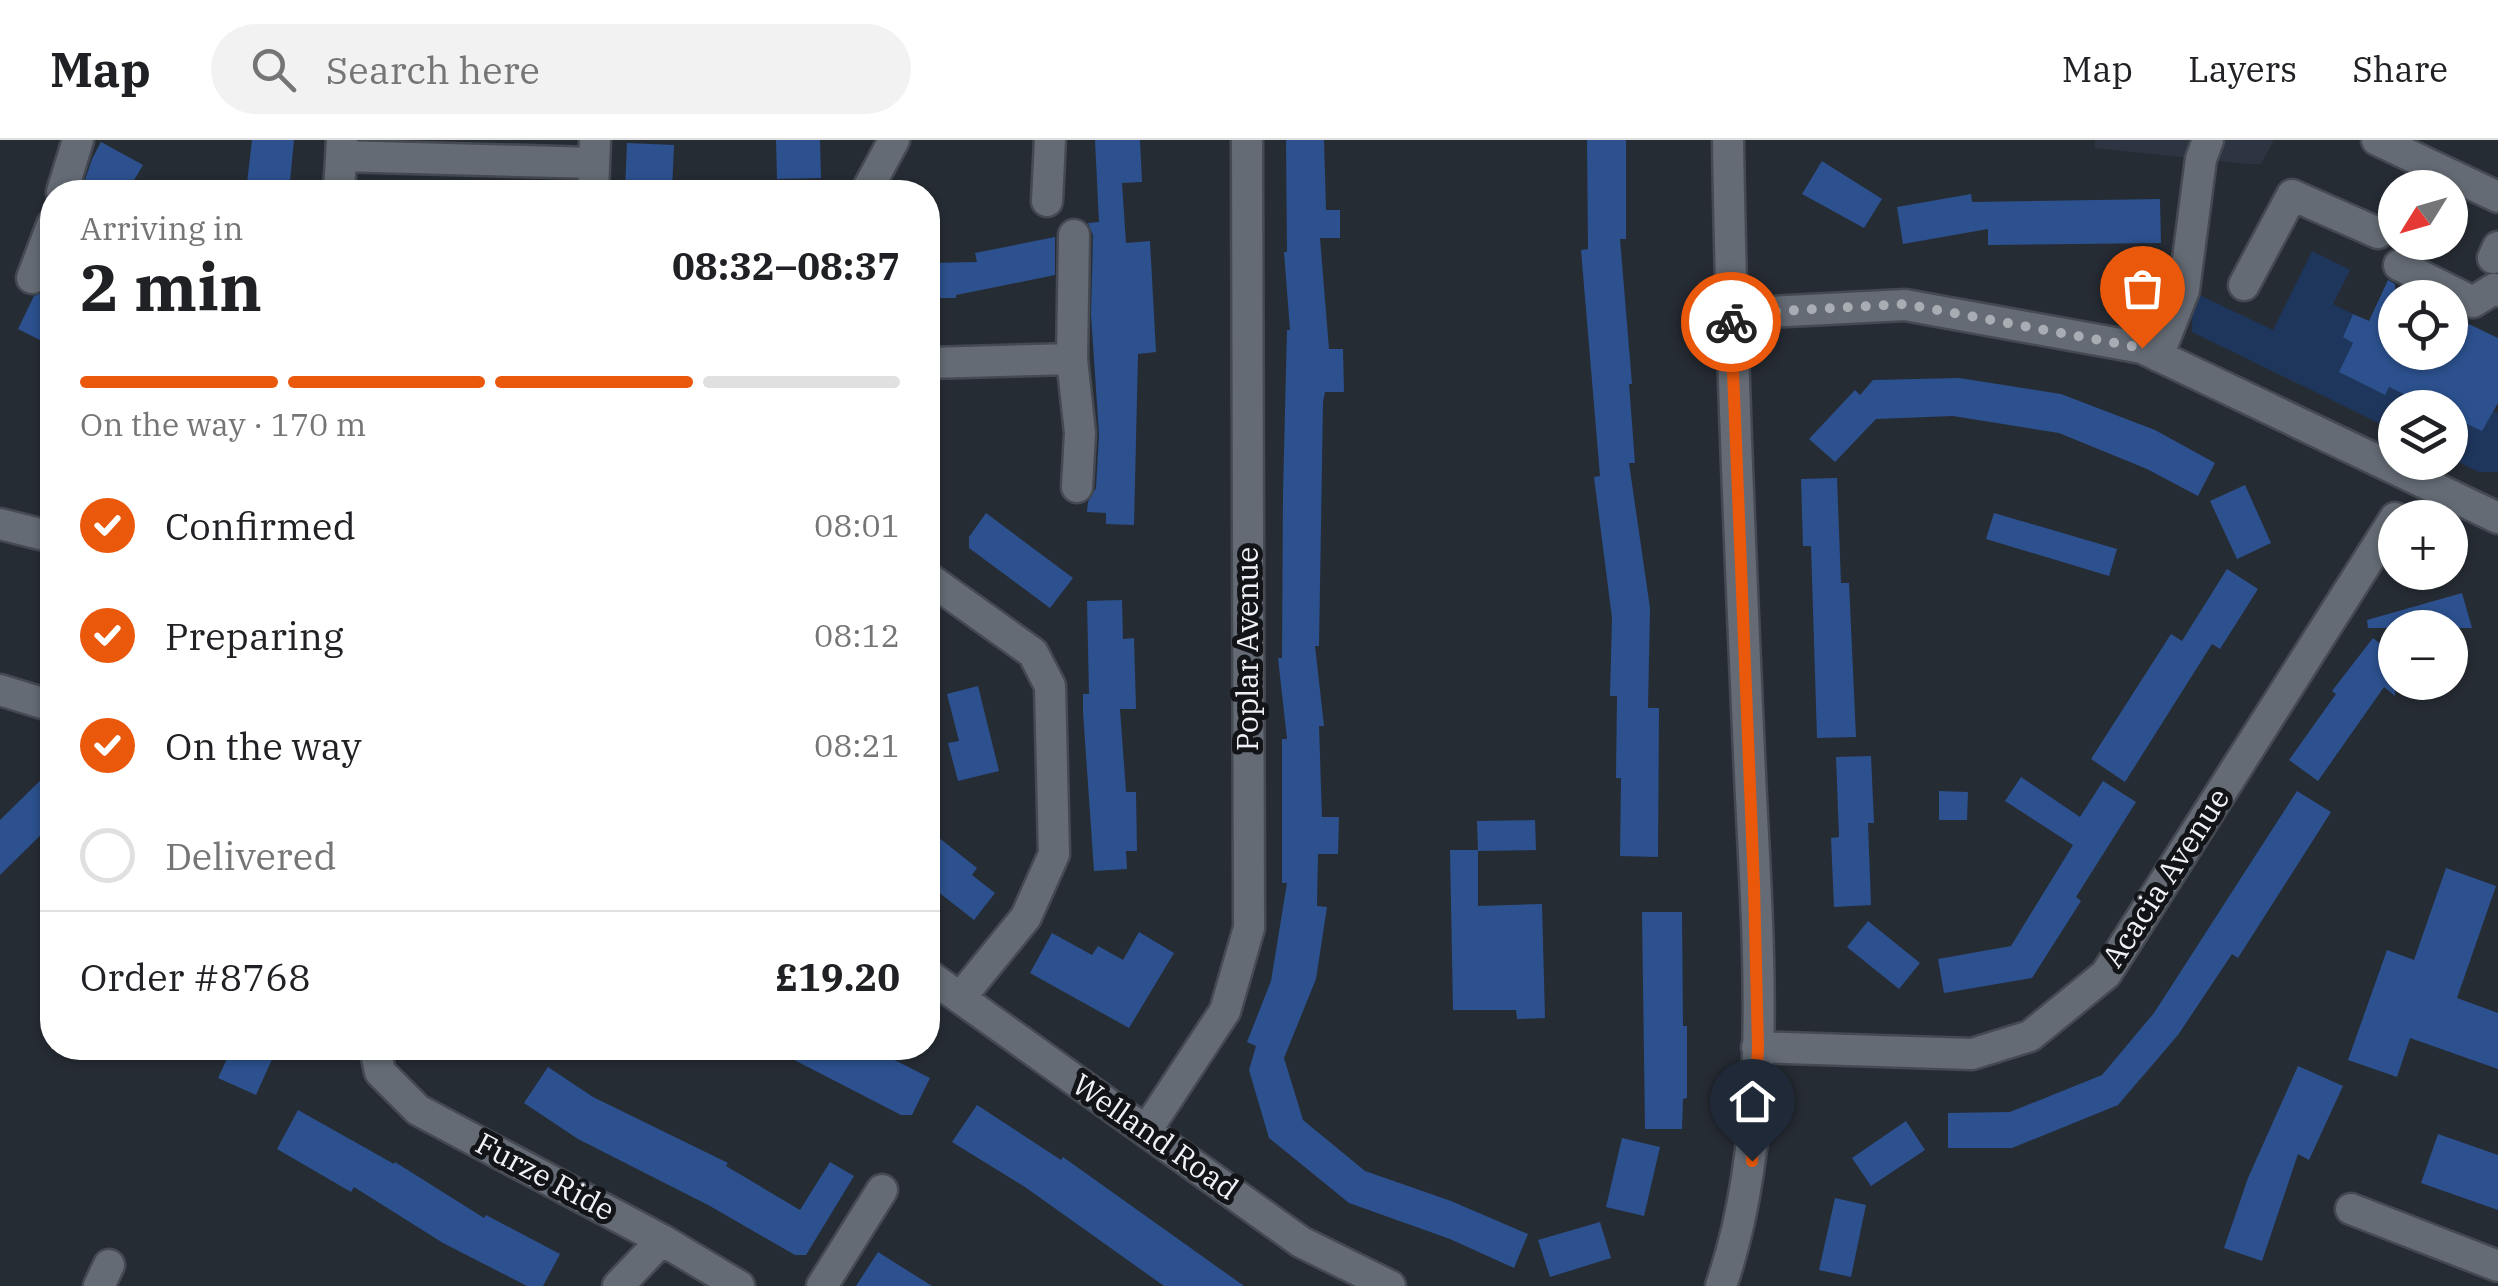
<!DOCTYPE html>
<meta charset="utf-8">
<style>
:root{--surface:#fff;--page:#f2f2f2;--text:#202124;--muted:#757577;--line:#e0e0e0;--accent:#ea580c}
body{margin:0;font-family:"IBM Plex Serif",serif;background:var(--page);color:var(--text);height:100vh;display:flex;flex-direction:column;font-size:38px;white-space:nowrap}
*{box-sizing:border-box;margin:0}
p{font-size:32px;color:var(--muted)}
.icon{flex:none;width:55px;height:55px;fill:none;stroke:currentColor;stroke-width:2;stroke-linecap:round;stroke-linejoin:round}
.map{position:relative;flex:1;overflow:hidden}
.details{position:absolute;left:40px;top:40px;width:900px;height:880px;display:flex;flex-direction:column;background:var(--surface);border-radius:40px;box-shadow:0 2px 8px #0004}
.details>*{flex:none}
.needle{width:65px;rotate:233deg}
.controls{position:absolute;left:2378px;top:30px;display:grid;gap:20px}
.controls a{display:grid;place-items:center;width:90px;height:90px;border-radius:50%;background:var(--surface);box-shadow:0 2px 8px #0004;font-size:50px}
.pin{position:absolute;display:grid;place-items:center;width:85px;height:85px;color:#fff;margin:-102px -42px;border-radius:50% 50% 50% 0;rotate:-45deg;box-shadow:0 0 10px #0007}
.pin .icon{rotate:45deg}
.courier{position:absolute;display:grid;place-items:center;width:100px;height:100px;margin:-50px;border:8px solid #ea580c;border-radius:50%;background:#fff;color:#222;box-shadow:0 2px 12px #0007}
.head em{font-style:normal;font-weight:800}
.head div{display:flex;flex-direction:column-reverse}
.head{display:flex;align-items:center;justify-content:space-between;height:170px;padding:0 40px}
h1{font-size:65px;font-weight:800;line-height:75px}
.bar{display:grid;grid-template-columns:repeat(4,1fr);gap:15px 10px;align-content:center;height:120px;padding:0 40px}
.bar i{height:12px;border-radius:8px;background:var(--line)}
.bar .active{background:var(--accent)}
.bar p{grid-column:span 4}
.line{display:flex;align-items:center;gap:25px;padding:0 40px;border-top:2px solid var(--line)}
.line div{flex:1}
ol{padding:0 40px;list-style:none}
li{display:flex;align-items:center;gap:30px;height:110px}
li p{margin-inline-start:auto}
li .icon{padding:10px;border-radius:50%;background:var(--accent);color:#fff;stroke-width:4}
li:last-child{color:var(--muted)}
li i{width:55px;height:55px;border:5px solid var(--line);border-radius:50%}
header{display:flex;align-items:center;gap:60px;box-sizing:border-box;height:140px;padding:0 50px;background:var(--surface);border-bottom:2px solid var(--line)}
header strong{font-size:48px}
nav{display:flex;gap:55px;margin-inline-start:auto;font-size:35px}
.search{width:700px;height:90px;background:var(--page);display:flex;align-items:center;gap:25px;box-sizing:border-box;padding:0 35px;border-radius:55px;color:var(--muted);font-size:38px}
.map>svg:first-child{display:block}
</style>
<header>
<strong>Map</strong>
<div class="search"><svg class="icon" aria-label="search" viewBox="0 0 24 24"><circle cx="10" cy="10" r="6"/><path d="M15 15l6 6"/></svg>Search here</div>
<nav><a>Map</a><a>Layers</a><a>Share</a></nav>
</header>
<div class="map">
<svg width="2498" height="1146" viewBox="0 0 2498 1146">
<rect width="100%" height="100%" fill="#262c34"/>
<path fill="#2d3543" d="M 2095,0 L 2274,0 L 2261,24 L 2248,24 L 2095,8 Z"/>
<path fill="#1f365c" d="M 2312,111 L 2350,130 L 2333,164 L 2353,174 L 2343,197 L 2353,203 L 2340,232 L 2385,255 L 2389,247 L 2433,267 L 2395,268 L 2395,291 L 2192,192 L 2193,152 L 2273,190 Z
M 2493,271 L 2498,273 L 2498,332 L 2479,332 L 2450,318 L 2450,276 Z"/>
<path fill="#2c518e" d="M 252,0 L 294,0 L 289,52 L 246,52 Z
M 776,0 L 820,0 L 821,38 L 777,39 Z
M 1095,0 L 1140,0 L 1142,42 L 1122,43 L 1126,103 L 1150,101 L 1156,212 L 1138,214 L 1134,385 L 1106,384 L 1106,373 L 1087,372 L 1088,362 L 1096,348 L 1099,294 L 1091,175 L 1093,95 L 1088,83 L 1099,82 Z
M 1286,0 L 1324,0 L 1326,70 L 1340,70 L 1340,98 L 1320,98 L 1329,209 L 1343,209 L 1344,252 L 1325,252 L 1323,262 L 1319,506 L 1315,506 L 1324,586 L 1319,586 L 1322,677 L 1339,677 L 1338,714 L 1318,714 L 1317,766 L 1327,767 L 1316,839 L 1284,918 L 1303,980 L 1365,1031 L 1451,1061 L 1528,1094 L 1514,1128 L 1450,1099 L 1349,1063 L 1269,998 L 1249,930 L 1256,906 L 1247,902 L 1271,841 L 1287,743 L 1282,743 L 1282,599 L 1287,599 L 1278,518 L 1282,518 L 1283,353 L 1287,190 L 1290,190 L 1284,112 L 1287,112 Z
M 1587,0 L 1626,0 L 1626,99 L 1620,99 L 1632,244 L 1629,244 L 1635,323 L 1629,323 L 1650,468 L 1648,568 L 1659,568 L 1658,717 L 1620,716 L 1621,638 L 1616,638 L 1617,556 L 1610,556 L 1612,478 L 1594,337 L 1600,336 L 1581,110 L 1588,109 Z
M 101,2 L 143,25 L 127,52 L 81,52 L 92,19 Z
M 627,3 L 674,5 L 672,52 L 625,52 Z
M 1822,21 L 1882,59 L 1864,88 L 1802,54 Z
M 1971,54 L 1972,62 L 2160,59 L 2161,103 L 1988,105 L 1988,89 L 1903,104 L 1897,67 Z
M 1055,97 L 1055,135 L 956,155 L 956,158 L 928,158 L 928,123 L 977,122 L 975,113 Z
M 52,137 L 52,206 L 18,189 L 34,156 L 45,152 Z
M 2388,140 L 2395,144 L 2395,212 L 2450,212 L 2450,175 L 2498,198 L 2498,263 L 2482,291 L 2450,276 L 2450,268 L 2433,268 L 2389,247 L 2385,255 L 2339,232 L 2353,203 L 2343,197 L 2353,174 L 2369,181 Z
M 1959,238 L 2061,254 L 2155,290 L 2215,323 L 2198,356 L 2147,329 L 2059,293 L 1953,276 L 1876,279 L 1835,322 L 1809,299 L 1855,250 L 1860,255 L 1873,240 Z
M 1837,338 L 1841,443 L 1849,443 L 1856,597 L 1817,598 L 1811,406 L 1803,406 L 1801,339 Z
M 2245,345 L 2271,403 L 2237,419 L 2210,361 Z
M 986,373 L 1073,438 L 1050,468 L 969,408 L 969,397 Z
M 1994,373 L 2117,409 L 2109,436 L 1986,399 Z
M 2227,429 L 2258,449 L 2220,509 L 2212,504 L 2125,642 L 2091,619 L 2171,494 L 2182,501 Z
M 2462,453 L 2472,488 L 2368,488 L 2367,480 Z
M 1122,460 L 1123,499 L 1134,498 L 1136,569 L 1120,569 L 1126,652 L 1136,652 L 1137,711 L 1126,711 L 1127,729 L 1094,731 L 1083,572 L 1083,554 L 1089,554 L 1087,461 Z
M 2373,498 L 2395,515 L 2395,556 L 2384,547 L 2318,641 L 2289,620 L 2336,554 L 2332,551 Z
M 978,546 L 999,631 L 958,641 L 948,603 L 959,601 L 947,554 Z
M 1871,616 L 1874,683 L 1868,683 L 1871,765 L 1834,767 L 1831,698 L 1839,697 L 1836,617 Z
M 52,629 L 52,684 L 0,735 L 0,680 Z
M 2021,637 L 2080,677 L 2103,641 L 2136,662 L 2076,757 L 2081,761 L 2032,838 L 1944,853 L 1938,819 L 2011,806 L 2073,705 L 2005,661 Z
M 1939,651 L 1968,652 L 1967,680 L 1939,680 Z
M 2297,651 L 2331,672 L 2238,818 L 2232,814 L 2178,895 L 2118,965 L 2012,1008 L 1948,1008 L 1948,973 L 2010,972 L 2102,935 L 2154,873 Z
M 1535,680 L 1536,710 L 1478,711 L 1477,681 Z
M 928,689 L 977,728 L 972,735 L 995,753 L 974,780 L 928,744 Z
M 1450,710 L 1478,710 L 1478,766 L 1542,764 L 1545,878 L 1517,879 L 1516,870 L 1453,870 Z
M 2446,728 L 2496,746 L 2457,858 L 2498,873 L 2498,929 L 2410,898 L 2397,937 L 2348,920 L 2387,810 L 2414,820 Z
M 1642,772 L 1682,772 L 1683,886 L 1687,886 L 1687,958 L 1683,959 L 1682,989 L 1645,989 Z
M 1868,781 L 1920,823 L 1899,849 L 1847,807 Z
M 1139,792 L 1174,813 L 1129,888 L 1030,833 L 1052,793 L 1092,815 L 1098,806 L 1123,820 Z
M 232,908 L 277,908 L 256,955 L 218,938 Z
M 771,908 L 871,908 L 930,938 L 912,975 L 901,975 Z
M 2298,926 L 2343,946 L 2309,1020 L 2298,1014 L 2262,1121 L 2224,1108 L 2248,1038 Z
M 548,927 L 593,957 L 728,1023 L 726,1026 L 800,1070 L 830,1022 L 854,1036 L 806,1115 L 795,1115 L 710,1066 L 578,999 L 524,963 Z
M 977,965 L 1061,1020 L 1063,1017 L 1244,1146 L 1164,1146 L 1025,1047 L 952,1002 Z
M 298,970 L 394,1024 L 395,1022 L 484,1078 L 486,1075 L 560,1114 L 543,1146 L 527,1146 L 443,1103 L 354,1047 L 351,1052 L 277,1009 Z
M 1906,981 L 1925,1010 L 1871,1046 L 1852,1018 Z
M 2438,994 L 2498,1015 L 2498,1070 L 2421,1043 Z
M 1622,998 L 1660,1007 L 1644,1076 L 1606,1067 Z
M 1835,1058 L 1866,1065 L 1851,1137 L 1819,1130 Z
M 1600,1082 L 1611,1118 L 1550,1137 L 1538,1100 Z
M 878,1112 L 932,1146 L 856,1146 Z"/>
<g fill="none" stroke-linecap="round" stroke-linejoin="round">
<defs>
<path id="minor" d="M 2377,0 L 2498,57
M 341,16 L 594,23
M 62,52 L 78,0
M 339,52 L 342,0
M 593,52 L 595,0
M 866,52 L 894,0
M 1047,61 L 1050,0
M 1074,95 L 1072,219 L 1080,293 L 1077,347
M 2493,118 L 2498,107
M 2399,125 L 2473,162 L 2494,149 L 2498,151
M 32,138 L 52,85
M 2244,145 L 2292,55 L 2378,93
M 1731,174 L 1905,165 L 2142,208 L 2498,378
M 2158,216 L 2184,150 L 2201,19 L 2208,0
M 928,223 L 1072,219
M 0,384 L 52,397
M 928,438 L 1033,513 L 1050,546 L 1054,714 L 1026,777 L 960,858
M 0,550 L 52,566
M 928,835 L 1301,1102 L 1390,1146
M 1757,907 L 1972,914 L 2030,896 L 2106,834 L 2395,378
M 375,908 L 380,932 L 418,970 L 662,1100 L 739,1146
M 1146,991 L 1225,871 L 1249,788 L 1247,0
M 2351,1069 L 2498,1126
M 99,1146 L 109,1125
M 618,1146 L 662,1100
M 822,1146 L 882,1050
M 1721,1146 C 1777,984 1756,782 1749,613 C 1740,408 1731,204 1728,0"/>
</defs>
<use href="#minor" stroke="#454951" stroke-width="35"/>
<use href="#minor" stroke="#646b74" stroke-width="30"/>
</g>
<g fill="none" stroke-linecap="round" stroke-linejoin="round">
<path stroke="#a8acb3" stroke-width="10" stroke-dasharray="0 18" d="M 1731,182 L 1730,174 L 1905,164 L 2142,208"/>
<path stroke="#ea580c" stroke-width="12" d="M 1731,182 L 1754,745 L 1758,907 L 1752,1021"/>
</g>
<g text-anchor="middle" stroke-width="10" stroke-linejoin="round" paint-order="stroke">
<g font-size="30" fill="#eef1f7" stroke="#121418">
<text transform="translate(1248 509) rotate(-90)" y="10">Poplar Avenue</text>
<text transform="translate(2166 738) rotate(-57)" y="10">Acacia Avenue</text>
<text transform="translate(1155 997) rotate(35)" y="10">Welland Road</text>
<text transform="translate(545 1037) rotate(28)" y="10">Furze Ride</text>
</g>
</g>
</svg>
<div class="controls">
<a><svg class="needle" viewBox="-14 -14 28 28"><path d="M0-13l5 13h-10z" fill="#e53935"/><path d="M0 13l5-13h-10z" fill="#757577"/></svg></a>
<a><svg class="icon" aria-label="locate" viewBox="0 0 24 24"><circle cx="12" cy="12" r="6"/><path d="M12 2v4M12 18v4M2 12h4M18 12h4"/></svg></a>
<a><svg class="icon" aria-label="layers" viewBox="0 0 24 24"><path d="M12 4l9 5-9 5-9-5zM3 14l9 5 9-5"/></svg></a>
<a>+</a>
<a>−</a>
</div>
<div class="pin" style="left:2142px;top:208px;background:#ea580c"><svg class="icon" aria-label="bag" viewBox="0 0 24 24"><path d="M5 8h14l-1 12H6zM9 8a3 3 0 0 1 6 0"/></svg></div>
<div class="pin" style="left:1752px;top:1021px;background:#1f2937"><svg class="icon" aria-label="home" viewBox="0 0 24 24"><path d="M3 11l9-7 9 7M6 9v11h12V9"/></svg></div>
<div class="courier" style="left:1731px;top:182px"><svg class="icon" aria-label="bike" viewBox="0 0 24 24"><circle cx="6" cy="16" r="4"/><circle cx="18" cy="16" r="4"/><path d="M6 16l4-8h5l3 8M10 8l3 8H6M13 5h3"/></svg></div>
<section class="details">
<div class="head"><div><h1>2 min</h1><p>Arriving in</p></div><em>08:32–08:37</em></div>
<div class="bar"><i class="active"></i><i class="active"></i><i class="active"></i><i></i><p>On the way · 170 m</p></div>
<ol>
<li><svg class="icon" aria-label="check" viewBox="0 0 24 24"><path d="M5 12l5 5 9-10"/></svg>Confirmed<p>08:01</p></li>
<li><svg class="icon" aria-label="check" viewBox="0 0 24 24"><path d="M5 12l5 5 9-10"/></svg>Preparing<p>08:12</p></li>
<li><svg class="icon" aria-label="check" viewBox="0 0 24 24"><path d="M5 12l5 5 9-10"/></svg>On the way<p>08:21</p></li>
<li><i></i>Delivered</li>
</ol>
<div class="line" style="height:130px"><div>Order #8768</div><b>£19.20</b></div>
</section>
</div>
